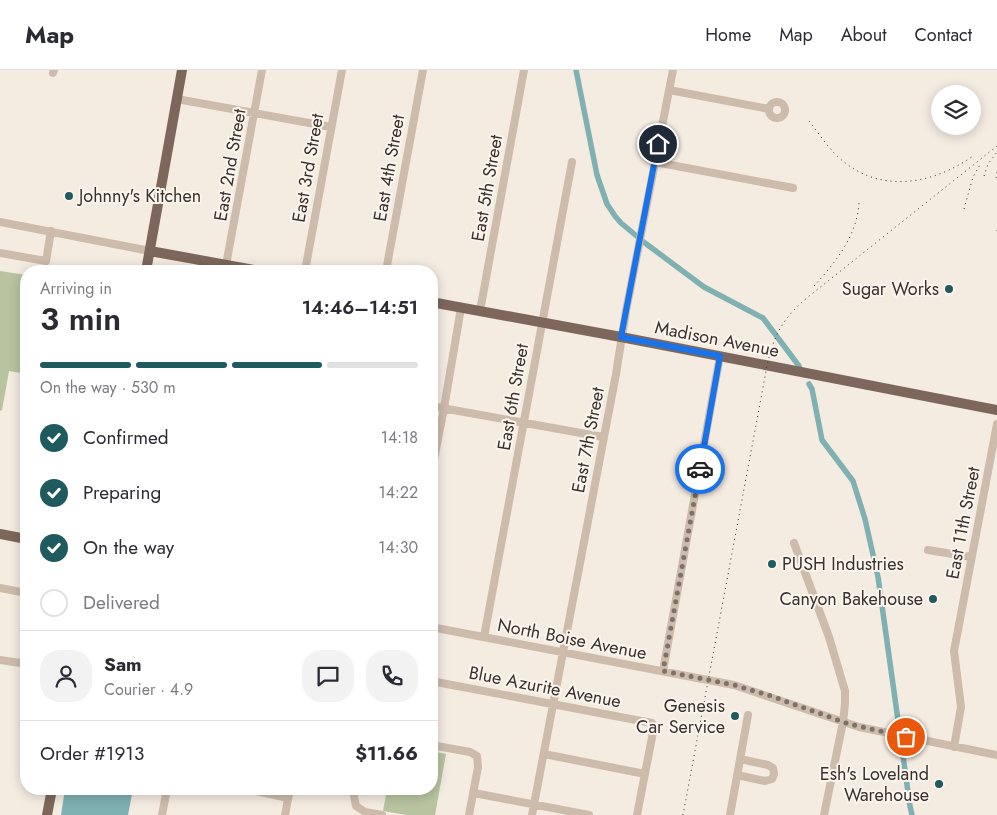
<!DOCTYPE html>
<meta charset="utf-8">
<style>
:root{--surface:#fff;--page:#f2f2f3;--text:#2b2b33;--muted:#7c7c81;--line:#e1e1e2;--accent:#1f5a5e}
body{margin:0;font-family:Jost,sans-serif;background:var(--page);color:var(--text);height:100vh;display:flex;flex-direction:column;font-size:19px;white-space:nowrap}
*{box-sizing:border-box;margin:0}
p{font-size:16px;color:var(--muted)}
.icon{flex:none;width:28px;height:28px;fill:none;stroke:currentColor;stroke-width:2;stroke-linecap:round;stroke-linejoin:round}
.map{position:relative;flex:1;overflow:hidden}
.side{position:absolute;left:20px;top:195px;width:418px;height:530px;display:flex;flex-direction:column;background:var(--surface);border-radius:20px;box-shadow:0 2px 12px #0003}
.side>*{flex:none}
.fabs{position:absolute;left:931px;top:15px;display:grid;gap:10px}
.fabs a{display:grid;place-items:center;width:50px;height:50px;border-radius:50%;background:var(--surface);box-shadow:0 2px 12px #0003;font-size:25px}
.pin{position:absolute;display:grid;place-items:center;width:42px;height:42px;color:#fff;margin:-21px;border:2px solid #fff;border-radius:50%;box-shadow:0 1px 5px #0007}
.courier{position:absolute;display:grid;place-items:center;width:50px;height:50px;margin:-25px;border:4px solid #1a73e8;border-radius:50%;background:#fff;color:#222;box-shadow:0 1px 6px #0007}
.summary em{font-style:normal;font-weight:600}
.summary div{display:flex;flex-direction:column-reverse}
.summary{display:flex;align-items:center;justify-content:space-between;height:85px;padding:0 20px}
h1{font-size:32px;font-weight:600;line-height:38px}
.bar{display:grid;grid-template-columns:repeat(4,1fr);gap:8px 5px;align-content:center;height:60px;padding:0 20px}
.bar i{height:6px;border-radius:4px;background:var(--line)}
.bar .selected{background:var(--accent)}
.bar p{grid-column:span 4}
.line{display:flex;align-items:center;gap:12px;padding:0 20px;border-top:1px solid var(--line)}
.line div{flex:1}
.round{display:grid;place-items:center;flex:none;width:52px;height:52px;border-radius:20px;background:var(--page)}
ol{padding:0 20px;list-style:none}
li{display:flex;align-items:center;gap:15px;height:55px}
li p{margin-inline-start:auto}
li .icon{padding:5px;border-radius:50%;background:var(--accent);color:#fff;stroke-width:4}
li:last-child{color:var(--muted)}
li i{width:28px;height:28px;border:2px solid var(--line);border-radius:50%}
header{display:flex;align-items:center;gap:30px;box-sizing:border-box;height:70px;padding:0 25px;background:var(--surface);border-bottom:1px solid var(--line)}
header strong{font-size:24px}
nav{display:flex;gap:28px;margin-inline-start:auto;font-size:18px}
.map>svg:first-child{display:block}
</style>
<header>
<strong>Map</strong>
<nav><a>Home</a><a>Map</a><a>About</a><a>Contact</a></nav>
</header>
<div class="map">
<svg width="997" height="745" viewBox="0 0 997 745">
<rect width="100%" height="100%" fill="#f4ebe1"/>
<path fill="#b8c4a0" d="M 0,201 L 26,205 L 26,304 L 9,301 L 2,340 L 0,341 Z
M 431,681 L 446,684 L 435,745 L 407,745 L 383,741 L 387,719 L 431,719 Z"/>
<path fill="#7fb0b2" d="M 65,719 L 133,719 L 128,745 L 61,745 Z"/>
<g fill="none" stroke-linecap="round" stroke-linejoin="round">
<path stroke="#7fb0b2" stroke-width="5.5" d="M 576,0 L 597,105 L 607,134 L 615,146 L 621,153 L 645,173 L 704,217 L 763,248 L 799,296
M 809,314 L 812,319 L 822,370 L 853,411 L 865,449 L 878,507 L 910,736 L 912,745"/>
<path stroke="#cdbbac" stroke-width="8" d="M 53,3 L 54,0
M 669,20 L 769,39
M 177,29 L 331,57
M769 40a8 8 0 1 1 16 0a8 8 0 1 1-16 0Z
M 655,92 L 793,118
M 0,152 L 150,181
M 0,183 L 46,191 L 51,161
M 226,195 L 262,0
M 305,201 L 342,0
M 386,201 L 423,0
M 480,241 L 524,0
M 431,336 L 603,367
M 431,405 L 444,338 L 461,238
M 794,473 L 829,567 L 845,621 L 845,634 L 843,652 L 824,745
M 928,480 L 971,487
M 0,518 L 26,523
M 431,557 L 734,615 L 859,657 L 997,685
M 484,567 L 572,92
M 0,590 L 20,593 L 26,589
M 663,601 L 720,286
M 431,611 L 652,653 L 654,657 L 637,745
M 431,675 L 470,682 L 477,686 L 478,697 L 469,745
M 954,677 L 961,637 L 954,581 L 997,354
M 544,684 L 645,704
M 737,705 L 765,711 L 772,709 L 774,704 L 773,698 L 768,695 L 740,689
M 246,719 L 288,728
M 355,719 L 354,726 L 356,736 L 365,742 L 382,745
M 474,723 L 589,745
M 162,745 L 167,719
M 285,745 L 290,719
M 532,745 L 616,304 L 626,241 L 673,0
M 730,745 L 748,645"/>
<path stroke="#7d675c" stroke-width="10" d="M 150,181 L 260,201
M 146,201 L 182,0
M 431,232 L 621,267 L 997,340
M 0,464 L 26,469
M 47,745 L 52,719"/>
<path stroke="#3b302b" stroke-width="1" stroke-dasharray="1 4" stroke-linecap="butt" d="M 809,51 C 820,65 830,81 844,92 C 884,124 935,113 973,86
M 984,106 L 988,94 L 997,82
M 996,108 L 997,102
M 964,139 L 973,107 L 981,93
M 997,161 L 997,159
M 814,216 C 835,193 857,166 859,133
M 683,745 L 767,296 C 774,264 783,248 808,227 L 997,76"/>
</g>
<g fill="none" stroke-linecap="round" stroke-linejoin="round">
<path stroke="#7c716b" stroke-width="5" stroke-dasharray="0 9" d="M 700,399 L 663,601 L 734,615 L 771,626 L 849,654 L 906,667"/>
<path stroke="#1a73e8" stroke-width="6" d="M 658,74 L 621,267 L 720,286 L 700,399"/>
</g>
<g fill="#1f5a5e" stroke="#fbf5ee" stroke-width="2">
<circle cx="69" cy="126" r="5"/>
<circle cx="949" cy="219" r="5"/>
<circle cx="772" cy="494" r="5"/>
<circle cx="933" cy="529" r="5"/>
<circle cx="735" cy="646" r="5"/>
<circle cx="939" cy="714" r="5"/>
</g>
<g text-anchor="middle" stroke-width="4" stroke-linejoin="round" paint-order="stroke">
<g font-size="18" fill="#3b302b" stroke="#fbf5ee">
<text transform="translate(230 95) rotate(-80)" y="6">East 2nd Street</text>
<text transform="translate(308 98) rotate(-80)" y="6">East 3rd Street</text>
<text transform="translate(389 98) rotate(-80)" y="6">East 4th Street</text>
<text transform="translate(487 118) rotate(-80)" y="6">East 5th Street</text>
<text transform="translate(717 269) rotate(11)" y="6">Madison Avenue</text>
<text transform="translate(513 327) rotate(-80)" y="6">East 6th Street</text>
<text transform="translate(588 370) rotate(-79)" y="6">East 7th Street</text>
<text transform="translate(963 453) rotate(-79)" y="6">East 11th Street</text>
<text transform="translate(572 569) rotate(11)" y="6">North Boise Avenue</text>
<text transform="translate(545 617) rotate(11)" y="6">Blue Azurite Avenue</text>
</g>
<g font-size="18" fill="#3b302b" stroke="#fbf5ee" text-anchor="end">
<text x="79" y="132" text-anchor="start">Johnny's Kitchen</text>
<text x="939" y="225">Sugar Works</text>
<text x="782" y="500" text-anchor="start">PUSH Industries</text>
<text x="923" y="535">Canyon Bakehouse</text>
<text x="725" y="642">Genesis<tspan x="725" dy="21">Car Service</tspan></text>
<text x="929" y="710">Esh's Loveland<tspan x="929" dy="21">Warehouse</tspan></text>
</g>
</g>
</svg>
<div class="fabs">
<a><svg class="icon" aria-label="layers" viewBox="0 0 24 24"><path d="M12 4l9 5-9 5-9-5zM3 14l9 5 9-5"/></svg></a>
</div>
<div class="pin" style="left:906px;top:667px;background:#ea580c"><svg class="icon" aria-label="bag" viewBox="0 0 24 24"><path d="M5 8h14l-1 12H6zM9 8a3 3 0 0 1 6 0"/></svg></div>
<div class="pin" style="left:658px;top:74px;background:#1f2937"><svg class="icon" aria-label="home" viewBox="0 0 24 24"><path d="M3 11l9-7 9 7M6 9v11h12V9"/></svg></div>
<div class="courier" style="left:700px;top:399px"><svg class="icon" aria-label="car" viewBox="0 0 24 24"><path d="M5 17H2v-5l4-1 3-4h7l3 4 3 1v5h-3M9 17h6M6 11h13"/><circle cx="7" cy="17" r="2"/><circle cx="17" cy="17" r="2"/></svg></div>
<section class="side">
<div class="summary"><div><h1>3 min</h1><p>Arriving in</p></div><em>14:46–14:51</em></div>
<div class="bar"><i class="selected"></i><i class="selected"></i><i class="selected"></i><i></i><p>On the way · 530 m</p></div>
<ol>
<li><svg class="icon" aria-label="check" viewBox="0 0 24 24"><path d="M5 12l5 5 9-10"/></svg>Confirmed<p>14:18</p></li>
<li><svg class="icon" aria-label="check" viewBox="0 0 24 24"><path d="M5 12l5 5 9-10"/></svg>Preparing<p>14:22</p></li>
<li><svg class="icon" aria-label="check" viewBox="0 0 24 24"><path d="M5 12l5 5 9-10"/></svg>On the way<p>14:30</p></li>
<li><i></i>Delivered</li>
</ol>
<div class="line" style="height:90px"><a class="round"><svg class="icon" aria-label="person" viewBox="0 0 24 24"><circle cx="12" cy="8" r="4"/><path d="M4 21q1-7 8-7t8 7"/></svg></a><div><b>Sam</b><p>Courier · 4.9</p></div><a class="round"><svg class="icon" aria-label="chat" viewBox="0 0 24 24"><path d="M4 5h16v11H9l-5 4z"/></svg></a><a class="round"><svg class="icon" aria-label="phone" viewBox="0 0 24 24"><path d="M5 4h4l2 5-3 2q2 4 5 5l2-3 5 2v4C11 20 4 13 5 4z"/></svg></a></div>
<div class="line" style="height:65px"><div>Order #1913</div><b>$11.66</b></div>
</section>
</div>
